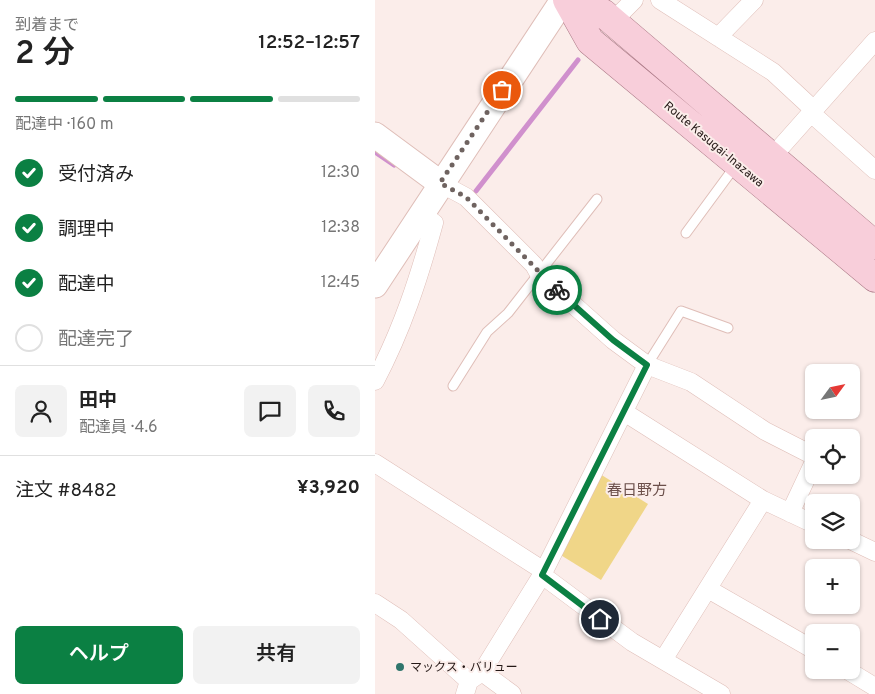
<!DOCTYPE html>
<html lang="ja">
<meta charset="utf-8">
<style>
:root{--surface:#fff;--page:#f2f2f2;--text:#222;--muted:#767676;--line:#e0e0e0;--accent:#0b8043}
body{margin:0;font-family:Overpass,"Noto Sans JP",sans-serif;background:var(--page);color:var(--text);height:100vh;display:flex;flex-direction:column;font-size:19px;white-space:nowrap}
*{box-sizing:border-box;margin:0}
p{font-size:16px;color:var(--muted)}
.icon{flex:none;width:28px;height:28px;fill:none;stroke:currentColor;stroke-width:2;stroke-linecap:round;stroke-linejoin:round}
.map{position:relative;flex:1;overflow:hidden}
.details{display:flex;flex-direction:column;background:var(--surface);width:375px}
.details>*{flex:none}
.needle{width:32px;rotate:57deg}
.fabs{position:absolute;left:430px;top:364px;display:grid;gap:10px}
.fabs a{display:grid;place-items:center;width:55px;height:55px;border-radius:8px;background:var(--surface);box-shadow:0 1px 4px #0004;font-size:25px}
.pin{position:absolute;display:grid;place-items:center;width:42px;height:42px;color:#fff;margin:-21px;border:2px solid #fff;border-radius:50%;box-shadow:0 1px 5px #0007}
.courier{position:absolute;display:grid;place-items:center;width:50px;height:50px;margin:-25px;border:4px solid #0b8043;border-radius:50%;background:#fff;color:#222;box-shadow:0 1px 6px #0007}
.summary em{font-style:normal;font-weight:600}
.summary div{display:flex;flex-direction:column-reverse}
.summary{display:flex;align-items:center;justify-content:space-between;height:85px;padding:0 15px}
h1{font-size:32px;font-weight:600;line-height:38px}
.bar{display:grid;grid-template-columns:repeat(4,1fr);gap:8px 5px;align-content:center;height:60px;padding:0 15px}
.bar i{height:6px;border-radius:4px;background:var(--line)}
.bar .active{background:var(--accent)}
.bar p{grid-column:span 4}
.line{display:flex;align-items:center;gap:12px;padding:0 15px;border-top:1px solid var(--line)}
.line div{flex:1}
.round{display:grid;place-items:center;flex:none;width:52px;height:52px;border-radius:8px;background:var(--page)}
ol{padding:0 15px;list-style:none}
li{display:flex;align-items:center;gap:15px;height:55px}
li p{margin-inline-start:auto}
li .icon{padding:5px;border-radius:50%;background:var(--accent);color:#fff;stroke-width:4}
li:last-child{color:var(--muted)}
li i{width:28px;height:28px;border:2px solid var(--line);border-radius:50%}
.cta{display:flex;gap:10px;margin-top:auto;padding:10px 15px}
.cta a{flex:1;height:58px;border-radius:8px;background:var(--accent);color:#fff;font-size:20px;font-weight:600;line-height:58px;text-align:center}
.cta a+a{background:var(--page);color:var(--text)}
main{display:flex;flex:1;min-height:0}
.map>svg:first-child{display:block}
</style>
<main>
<section class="details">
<div class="summary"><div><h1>2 分</h1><p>到着まで</p></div><em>12:52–12:57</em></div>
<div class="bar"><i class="active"></i><i class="active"></i><i class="active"></i><i></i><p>配達中 · 160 m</p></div>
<ol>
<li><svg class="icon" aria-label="check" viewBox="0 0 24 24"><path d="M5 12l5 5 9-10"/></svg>受付済み<p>12:30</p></li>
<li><svg class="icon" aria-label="check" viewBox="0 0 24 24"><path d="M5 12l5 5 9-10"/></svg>調理中<p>12:38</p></li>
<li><svg class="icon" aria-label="check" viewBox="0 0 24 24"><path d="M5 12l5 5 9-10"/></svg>配達中<p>12:45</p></li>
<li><i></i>配達完了</li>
</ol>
<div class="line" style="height:90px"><a class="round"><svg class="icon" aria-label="person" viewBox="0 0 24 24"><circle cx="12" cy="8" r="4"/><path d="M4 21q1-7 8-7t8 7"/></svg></a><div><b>田中</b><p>配達員 · 4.6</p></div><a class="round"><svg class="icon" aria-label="chat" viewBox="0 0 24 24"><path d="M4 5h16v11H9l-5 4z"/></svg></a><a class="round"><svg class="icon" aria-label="phone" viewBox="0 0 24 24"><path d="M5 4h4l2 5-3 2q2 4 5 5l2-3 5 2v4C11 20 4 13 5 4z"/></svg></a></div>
<div class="line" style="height:65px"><div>注文 #8482</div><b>¥3,920</b></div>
<div class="cta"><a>ヘルプ</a><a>共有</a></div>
</section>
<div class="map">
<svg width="500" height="694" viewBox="0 0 500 694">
<rect width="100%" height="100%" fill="#fbedea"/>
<path fill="#f0d688" d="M 225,474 L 273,504 L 226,580 L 184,554 Z"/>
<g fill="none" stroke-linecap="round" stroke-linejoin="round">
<path stroke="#d090cd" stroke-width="5" d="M 0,152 L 19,165
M 101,191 L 203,60"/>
<defs>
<path id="service" d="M 311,233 L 361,165
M 272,365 L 306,311 L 353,328
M 78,386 L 112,332 L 133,313 L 222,199"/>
<path id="minor" d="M 285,0 L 398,72 L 439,110
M 238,21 L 259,0
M 343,37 L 379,0
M 436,113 L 500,170
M 397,157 L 500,41
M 65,183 L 91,197 L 159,265 L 164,274 L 238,340 L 272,365 L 316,382 L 390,431 L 439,456
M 0,381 C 27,330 44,278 59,223 L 46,214
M 249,412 L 388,500 L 439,524
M 0,463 L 169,571
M 415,513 L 439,462
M 475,540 L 500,552
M 167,575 L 257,642 L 346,694
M 333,589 L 439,650
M 0,603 L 26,620 L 94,681
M 288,660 L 388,500
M 472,670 L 500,687
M 107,672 L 137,694
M 90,694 L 94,681 L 107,672 L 167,575 L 272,365"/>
<path id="secondary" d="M 0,135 L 65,183
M 0,285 L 188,0"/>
<path id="primary" d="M 192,0 L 215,41 L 500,278
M 198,0 L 228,13 L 500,245"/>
</defs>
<use href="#service" stroke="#dfbeb8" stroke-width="11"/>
<use href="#minor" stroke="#dfbeb8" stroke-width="19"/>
<use href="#secondary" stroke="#dfbeb8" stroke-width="27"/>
<use href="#primary" stroke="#ab7986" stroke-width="29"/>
<use href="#service" stroke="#fff" stroke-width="9"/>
<use href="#minor" stroke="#fff" stroke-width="18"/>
<use href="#secondary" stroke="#fff" stroke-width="25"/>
<use href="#primary" stroke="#f8ceda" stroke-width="28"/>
</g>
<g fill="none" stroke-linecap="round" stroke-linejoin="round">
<path stroke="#6f6360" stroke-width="5" stroke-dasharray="0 9" d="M 127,90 L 65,183 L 91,197 L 182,290"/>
<path stroke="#0b8043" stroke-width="6" d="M 182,290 L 238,340 L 272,365 L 167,575 L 225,619"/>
</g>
<circle fill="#2f756c" stroke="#fbedea" stroke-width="2" cx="25" cy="667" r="5"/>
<g text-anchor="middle" stroke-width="4" stroke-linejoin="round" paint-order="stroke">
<g font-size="12" fill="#241816" stroke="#fbedea">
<text transform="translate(339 144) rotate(40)" y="4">Route Kasugai-Inazawa</text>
</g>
<g font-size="12" fill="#241816" stroke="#fbedea" text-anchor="start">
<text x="35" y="671">マックス・バリュー</text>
</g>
<g font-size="15" fill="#6b4f4a" stroke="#fbedea">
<text x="262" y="495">春日野方</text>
</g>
</g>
</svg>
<div class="fabs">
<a><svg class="needle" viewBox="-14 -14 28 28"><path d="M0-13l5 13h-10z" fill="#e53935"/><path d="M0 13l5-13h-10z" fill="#767676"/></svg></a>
<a><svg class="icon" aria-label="locate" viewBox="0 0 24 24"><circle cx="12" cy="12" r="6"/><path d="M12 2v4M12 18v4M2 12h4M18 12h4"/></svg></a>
<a><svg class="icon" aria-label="layers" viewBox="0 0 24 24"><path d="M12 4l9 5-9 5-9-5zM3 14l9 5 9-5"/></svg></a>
<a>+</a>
<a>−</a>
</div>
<div class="pin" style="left:127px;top:90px;background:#ea580c"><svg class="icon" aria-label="bag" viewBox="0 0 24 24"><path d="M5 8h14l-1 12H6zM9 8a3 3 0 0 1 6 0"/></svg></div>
<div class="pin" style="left:225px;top:619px;background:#1f2937"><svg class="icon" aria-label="home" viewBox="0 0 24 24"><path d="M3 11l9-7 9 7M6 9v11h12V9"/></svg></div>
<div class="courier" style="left:182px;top:290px"><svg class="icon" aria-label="bike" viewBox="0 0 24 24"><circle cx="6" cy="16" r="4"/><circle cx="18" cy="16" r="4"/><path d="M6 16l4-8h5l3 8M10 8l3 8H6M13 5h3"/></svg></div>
</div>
</main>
